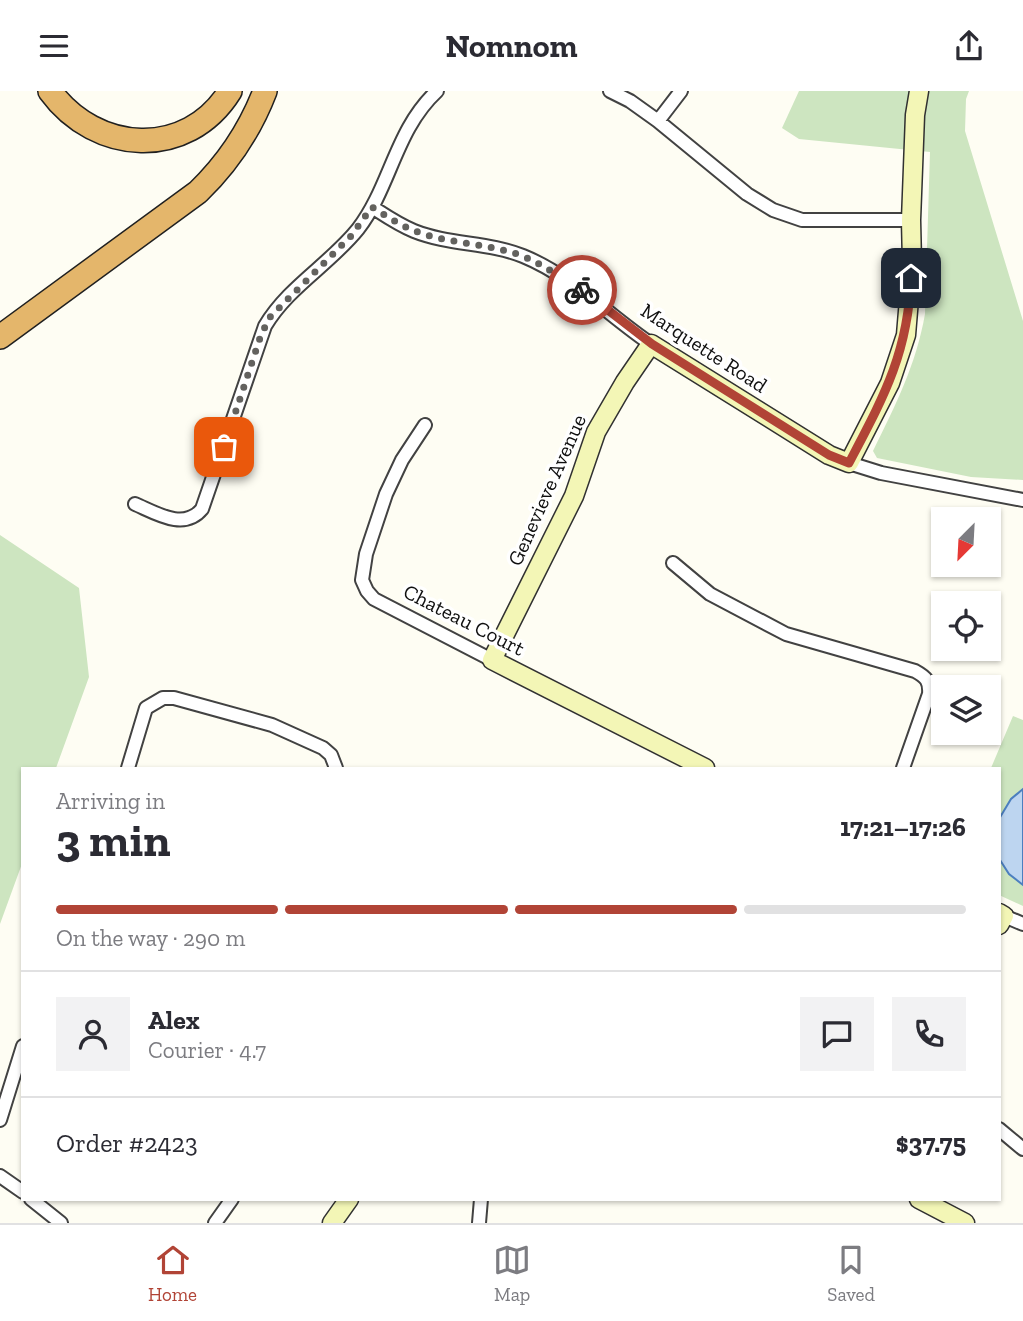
<!DOCTYPE html>
<meta charset="utf-8">
<style>
:root{--surface:#fff;--page:#f2f2f3;--text:#2b2b33;--muted:#7c7c81;--line:#e1e1e2;--accent:#b14436}
body{margin:0;font-family:"Zilla Slab",serif;background:var(--page);color:var(--text);height:100vh;display:flex;flex-direction:column;font-size:26px;white-space:nowrap}
*{box-sizing:border-box;margin:0}
p{font-size:23px;color:var(--muted)}
.icon{flex:none;width:38px;height:38px;fill:none;stroke:currentColor;stroke-width:2;stroke-linecap:round;stroke-linejoin:round}
.map{position:relative;flex:1;overflow:hidden}
.side{position:absolute;left:21px;top:676px;width:980px;height:434px;display:flex;flex-direction:column;background:var(--surface);border-radius:0px;box-shadow:0 2px 5px #0004}
.side>*{flex:none}
.needle{width:46px;rotate:204deg}
.tools{position:absolute;left:931px;top:416px;display:grid;gap:14px}
.tools a{display:grid;place-items:center;width:70px;height:70px;border-radius:0px;background:var(--surface);box-shadow:0 2px 5px #0004;font-size:35px}
.pin{position:absolute;display:grid;place-items:center;width:60px;height:60px;color:#fff;margin:-30px;border-radius:14px;box-shadow:0 4px 10px #0006}
.courier{position:absolute;display:grid;place-items:center;width:70px;height:70px;margin:-35px;border:5px solid #b14436;border-radius:50%;background:#fff;color:#222;box-shadow:0 2px 9px #0007}
.overview em{font-style:normal;font-weight:700}
.overview div{display:flex;flex-direction:column-reverse}
.overview{display:flex;align-items:center;justify-content:space-between;height:119px;padding:0 35px}
h1{font-size:46px;font-weight:700;line-height:52px}
.bar{display:grid;grid-template-columns:repeat(4,1fr);gap:10px 7px;align-content:center;height:84px;padding:0 35px}
.bar i{height:9px;border-radius:5px;background:var(--line)}
.bar .active{background:var(--accent)}
.bar p{grid-column:span 4}
.line{display:flex;align-items:center;gap:18px;padding:0 35px;border-top:2px solid var(--line)}
.line div{flex:1}
.round{display:grid;place-items:center;flex:none;width:74px;height:74px;border-radius:0px;background:var(--page)}
header{display:flex;justify-content:space-between;align-items:center;height:91px;padding:0 35px;background:var(--surface);font-size:32px;font-weight:700}
.dock{display:flex;justify-content:space-around;align-items:center;height:98px;border-top:2px solid var(--line);background:var(--surface);font-size:19px;color:var(--muted)}
.dock a{display:grid;justify-items:center;gap:4px}
.dock .active{color:var(--accent)}
.map>svg:first-child{display:block}
</style>
<header><svg class="icon" aria-label="menu" viewBox="0 0 24 24"><path d="M4 6h16M4 12h16M4 18h16"/></svg>Nomnom<svg class="icon" aria-label="share" viewBox="0 0 24 24"><path d="M12 15V3M7 8l5-5 5 5M5 13v7h14v-7"/></svg></header>
<div class="map">
<svg width="1023" height="1132" viewBox="0 0 1023 1132">
<rect width="100%" height="100%" fill="#fefdf3"/>
<path fill="#cde5c0" d="M 799,0 L 969,0 L 966,8 L 965,40 L 1023,230 L 1023,389 L 971,386 L 877,367 L 873,360 C 896,313 916,274 925,223 L 930,61 L 799,48 L 782,37 Z
M 0,444 L 79,497 L 89,586 L 56,677 L 23,677 L 23,770 L 0,833 Z
M 1013,625 L 1023,629 L 1023,815 L 999,804 L 999,677 L 991,677 Z"/>
<path fill="#bdd5f0" stroke="#4c7fbf" stroke-width="2" d="M 1023,698 L 1023,794 L 1009,783 L 1000,769 L 999,728 L 1011,708 Z"/>
<g fill="none" stroke-linecap="round" stroke-linejoin="round">
<defs>
<path id="street" d="M 610,0 L 630,10 L 658,30 L 747,103 L 773,119 L 802,129 L 911,129
M 658,30 L 681,0
M 372,116 C 386,125 399,134 414,140 C 449,154 488,151 523,165 C 572,185 608,224 651,253
M 425,334 L 402,369 L 386,403 L 366,463 L 362,489 L 367,500 L 374,508 L 492,569
M 849,372 L 881,382 L 1023,409
M 135,413 C 156,422 184,440 202,418 L 265,235 C 288,196 330,173 358,138 C 391,95 395,39 437,0
M 673,472 L 710,503 L 786,543 L 915,580 C 926,586 930,590 929,603 L 903,677
M 128,677 L 146,617 L 163,607 L 174,607 L 272,634 L 323,657 L 331,664 L 336,677
M 1004,825 L 1023,833
M 0,1029 L 23,955
M 999,1038 L 1023,1058
M 0,1085 L 23,1101
M 31,1108 L 61,1132
M 215,1132 L 232,1108
M 479,1132 L 481,1108"/>
<path id="secondary" d="M 705,677 L 492,569 L 574,405 L 596,341 L 625,291 L 651,253 L 829,364 L 849,372 L 890,292 L 906,244 L 912,172 L 911,129 L 915,24 L 919,0
M 999,822 L 1004,825 L 999,834
M 919,1108 L 965,1132
M 332,1132 L 349,1108"/>
<path id="highway" d="M 50,0 C 96,63 187,69 230,0
M 0,246 L 198,101 C 228,72 250,39 265,0"/>
</defs>
<use href="#street" stroke="#424242" stroke-width="16"/>
<use href="#secondary" stroke="#313131" stroke-width="21"/>
<use href="#highway" stroke="#202020" stroke-width="26"/>
<use href="#street" stroke="#fff" stroke-width="12"/>
<use href="#secondary" stroke="#f3f6b6" stroke-width="18"/>
<use href="#highway" stroke="#e4b66b" stroke-width="23"/>
</g>
<g fill="none" stroke-linecap="round" stroke-linejoin="round">
<path stroke="#63625f" stroke-width="7" stroke-dasharray="0 12.6" d="M 224,356 L 261,244 L 270,226 L 351,145 L 372,116 C 386,125 400,134 415,140 C 449,153 486,152 520,164 C 543,173 561,187 582,199"/>
<path stroke="#b14436" stroke-width="9" d="M 582,199 L 652,253 L 829,364 L 849,372 C 883,307 908,263 911,187"/>
</g>
<g text-anchor="middle" stroke-width="7" stroke-linejoin="round" paint-order="stroke">
<g font-size="21" fill="#0f0f0f" stroke="#fff">
<text transform="translate(704 257) rotate(33)" y="7">Marquette Road</text>
<text transform="translate(547 399) rotate(-66)" y="7">Genevieve Avenue</text>
<text transform="translate(464 529) rotate(27)" y="7">Chateau Court</text>
</g>
</g>
</svg>
<div class="tools">
<a><svg class="needle" viewBox="-14 -14 28 28"><path d="M0-13l5 13h-10z" fill="#e53935"/><path d="M0 13l5-13h-10z" fill="#7c7c81"/></svg></a>
<a><svg class="icon" aria-label="locate" viewBox="0 0 24 24"><circle cx="12" cy="12" r="6"/><path d="M12 2v4M12 18v4M2 12h4M18 12h4"/></svg></a>
<a><svg class="icon" aria-label="layers" viewBox="0 0 24 24"><path d="M12 4l9 5-9 5-9-5zM3 14l9 5 9-5"/></svg></a>
</div>
<div class="pin" style="left:224px;top:356px;background:#ea580c"><svg class="icon" aria-label="bag" viewBox="0 0 24 24"><path d="M5 8h14l-1 12H6zM9 8a3 3 0 0 1 6 0"/></svg></div>
<div class="pin" style="left:911px;top:187px;background:#1f2937"><svg class="icon" aria-label="home" viewBox="0 0 24 24"><path d="M3 11l9-7 9 7M6 9v11h12V9"/></svg></div>
<div class="courier" style="left:582px;top:199px"><svg class="icon" aria-label="bike" viewBox="0 0 24 24"><circle cx="6" cy="16" r="4"/><circle cx="18" cy="16" r="4"/><path d="M6 16l4-8h5l3 8M10 8l3 8H6M13 5h3"/></svg></div>
<section class="side">
<div class="overview"><div><h1>3 min</h1><p>Arriving in</p></div><em>17:21–17:26</em></div>
<div class="bar"><i class="active"></i><i class="active"></i><i class="active"></i><i></i><p>On the way · 290 m</p></div>
<div class="line" style="height:126px"><a class="round"><svg class="icon" aria-label="person" viewBox="0 0 24 24"><circle cx="12" cy="8" r="4"/><path d="M4 21q1-7 8-7t8 7"/></svg></a><div><b>Alex</b><p>Courier · 4.7</p></div><a class="round"><svg class="icon" aria-label="chat" viewBox="0 0 24 24"><path d="M4 5h16v11H9l-5 4z"/></svg></a><a class="round"><svg class="icon" aria-label="phone" viewBox="0 0 24 24"><path d="M5 4h4l2 5-3 2q2 4 5 5l2-3 5 2v4C11 20 4 13 5 4z"/></svg></a></div>
<div class="line" style="height:91px"><div>Order #2423</div><b>$37.75</b></div>
</section>
</div>
<nav class="dock">
<a class="active"><svg class="icon" aria-label="home" viewBox="0 0 24 24"><path d="M3 11l9-7 9 7M6 9v11h12V9"/></svg>Home</a>
<a><svg class="icon" aria-label="map" viewBox="0 0 24 24"><path d="M3 6l6-2 6 2 6-2v14l-6 2-6-2-6 2zM9 4v14M15 6v14"/></svg>Map</a>
<a><svg class="icon" aria-label="saved" viewBox="0 0 24 24"><path d="M7 4h10v16l-5-4-5 4z"/></svg>Saved</a>
</nav>
